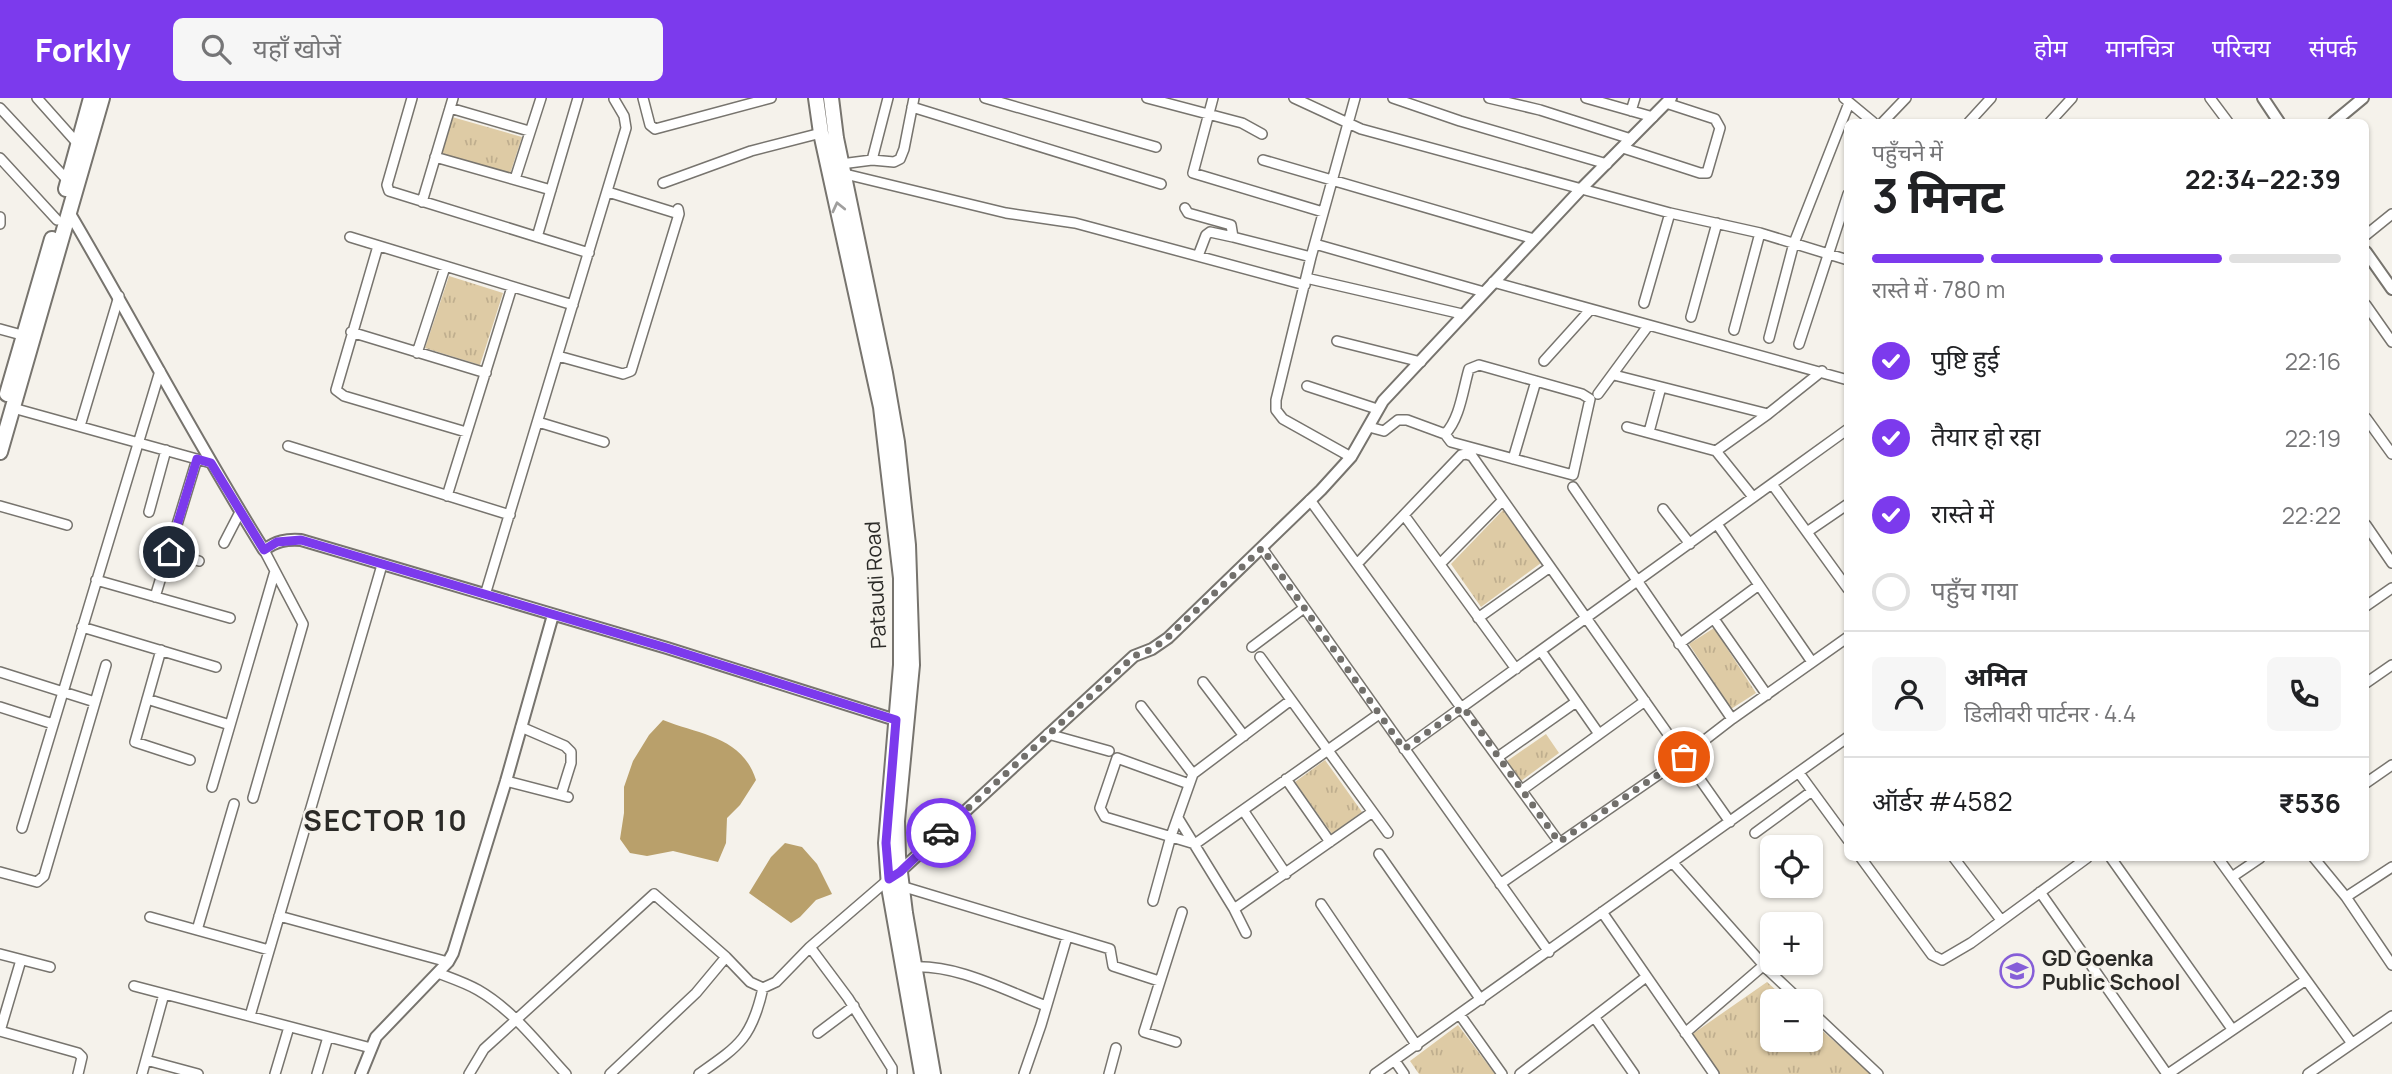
<!DOCTYPE html>
<html lang="hi">
<meta charset="utf-8">
<style>
:root{--surface:#fff;--page:#f6f6f6;--text:#202124;--muted:#757577;--line:#e0e0e0;--accent:#7c3aed}
body{margin:0;font-family:Manrope,"Noto Sans Devanagari",sans-serif;background:var(--page);color:var(--text);height:100vh;display:flex;flex-direction:column;font-size:26px;white-space:nowrap}
*{box-sizing:border-box;margin:0}
p{font-size:23px;color:var(--muted)}
.icon{flex:none;width:38px;height:38px;fill:none;stroke:currentColor;stroke-width:2;stroke-linecap:round;stroke-linejoin:round}
.map{position:relative;flex:1;overflow:hidden}
.side{position:absolute;left:1844px;top:21px;width:525px;height:742px;display:flex;flex-direction:column;background:var(--surface);border-radius:10px;box-shadow:0 2px 5px #0004}
.side>*{flex:none}
.buttons{position:absolute;left:1760px;top:737px;display:grid;gap:14px}
.buttons a{display:grid;place-items:center;width:63px;height:63px;border-radius:10px;background:var(--surface);box-shadow:0 2px 5px #0004;font-size:35px}
.pin{position:absolute;display:grid;place-items:center;width:60px;height:60px;color:#fff;margin:-30px;border:4px solid #fff;border-radius:50%;box-shadow:0 2px 7px #0007}
.courier{position:absolute;display:grid;place-items:center;width:70px;height:70px;margin:-35px;border:5px solid #7c3aed;border-radius:50%;background:#fff;color:#222;box-shadow:0 2px 9px #0007}
.headline em{font-style:normal;font-weight:700}
.headline div{display:flex;flex-direction:column-reverse}
.headline{display:flex;align-items:center;justify-content:space-between;height:119px;padding:0 28px}
h1{font-size:46px;font-weight:700;line-height:52px}
.bar{display:grid;grid-template-columns:repeat(4,1fr);gap:10px 7px;align-content:center;height:84px;padding:0 28px}
.bar i{height:9px;border-radius:5px;background:var(--line)}
.bar .on{background:var(--accent)}
.bar p{grid-column:span 4}
.line{display:flex;align-items:center;gap:18px;padding:0 28px;border-top:2px solid var(--line)}
.line div{flex:1}
.round{display:grid;place-items:center;flex:none;width:74px;height:74px;border-radius:10px;background:var(--page)}
ol{padding:0 28px;list-style:none}
li{display:flex;align-items:center;gap:21px;height:77px}
li p{margin-inline-start:auto}
li .icon{padding:7px;border-radius:50%;background:var(--accent);color:#fff;stroke-width:4}
li:last-child{color:var(--muted)}
li i{width:38px;height:38px;border:4px solid var(--line);border-radius:50%}
header{display:flex;align-items:center;gap:42px;box-sizing:border-box;height:98px;padding:0 35px;background:var(--accent);color:#fff}
header strong{font-size:33px}
nav{display:flex;gap:38px;margin-inline-start:auto;font-size:24px}
.search{width:490px;height:63px;background:var(--page);display:flex;align-items:center;gap:18px;box-sizing:border-box;padding:0 24px;border-radius:10px;color:var(--muted);font-size:26px}
.map>svg:first-child{display:block}
</style>
<header>
<strong>Forkly</strong>
<div class="search"><svg class="icon" aria-label="search" viewBox="0 0 24 24"><circle cx="10" cy="10" r="6"/><path d="M15 15l6 6"/></svg>यहाँ खोजें</div>
<nav><a>होम</a><a>मानचित्र</a><a>परिचय</a><a>संपर्क</a></nav>
</header>
<div class="map">
<svg width="2392" height="976" viewBox="0 0 2392 976">
<defs>
<pattern id="park-tufts" width="24" height="20" patternUnits="userSpaceOnUse" patternTransform="scale(1.75)"><rect width="24" height="20" fill="#decba5"/><path d="M3 7l-1-3M5 7V3M7 7l1-3M15 17l-1-3M17 17v-4M19 17l1-3" fill="none" stroke="#bfae8e"/></pattern>
</defs>
<rect width="100%" height="100%" fill="#f5f2eb"/>
<path fill="url(#park-tufts)" d="M 452,19 L 522,39 L 510,76 L 442,56 Z
M 449,178 L 503,195 L 480,267 L 425,250 Z
M 1503,412 L 1541,465 L 1481,509 L 1451,466 Z
M 1714,530 L 1756,595 L 1731,611 L 1689,546 Z
M 1546,636 L 1559,655 L 1521,683 L 1507,663 Z
M 1325,662 L 1362,714 L 1332,736 L 1295,684 Z
M 1767,884 L 1788,903 L 1773,903 L 1773,942 L 1811,942 L 1811,923 L 1872,976 L 1718,976 L 1691,937 Z
M 1458,927 L 1495,976 L 1419,976 L 1410,963 Z"/>
<path fill="#b9a06b" d="M 663,622 C 700,637 742,638 756,682 L 740,707 L 727,720 L 726,745 L 718,764 L 673,753 L 647,758 L 630,755 L 620,741 L 624,715 L 624,689 L 633,663 L 649,637 Z
M 785,745 L 802,749 L 817,766 L 832,796 L 816,802 L 800,819 L 791,825 L 749,795 L 771,759 Z"/>
<g fill="none" stroke-linecap="round" stroke-linejoin="round">
<defs>
<path id="minor" d="M 37,0 L 78,46
M 412,0 L 387,87 L 389,93 L 589,155
M 643,0 L 650,27 L 655,31 L 771,0
M 985,0 L 1156,49
M 1147,0 L 1242,25 L 1262,36
M 1213,0 L 1193,75 L 1323,114
M 1294,0 L 1361,31 L 1670,115 L 1760,135 L 1848,162
M 1393,0 L 1460,23 L 1607,66
M 1489,0 L 1540,12 L 1631,41
M 1586,0 L 1653,19
M 1844,0 L 1873,24
M 2210,0 L 2228,24
M 912,9 L 1161,86
M 0,10 L 70,85
M 450,10 L 529,33
M 1631,13 L 1635,0
M 1883,24 L 1906,0
M 1969,24 L 1991,0
M 2050,24 L 2072,0
M 1623,50 L 1700,75 L 1707,75 L 1720,30 L 1715,21 L 1666,5
M 435,59 L 551,92
M 0,60 L 57,122
M 872,62 L 894,64 L 900,61 L 904,51 L 914,0
M 1263,62 L 1534,141
M 841,66 L 872,62 L 888,0
M 845,76 L 1006,115 L 1075,125 L 1305,187
M 515,81 L 541,0
M 663,85 L 751,53 L 821,35
M 608,94 L 679,116
M 422,104 L 453,0
M 1185,110 L 1188,115 L 1231,127 L 1233,139 L 1311,159
M 0,119 L 0,126
M 2366,137 L 2392,116
M 350,139 L 573,207
M 537,139 L 578,0
M 1315,146 L 1484,194
M 378,148 L 336,292 L 344,298 L 466,334
M 1198,158 L 1206,137 L 1210,134 L 1233,139
M 1306,180 L 1462,216
M 1493,184 L 1848,282
M 1644,205 L 1670,115
M 2366,207 L 2392,244
M 1691,219 L 1717,125
M 0,231 L 29,239
M 1734,232 L 1760,135
M 351,234 L 486,275
M 1769,240 L 1794,145 L 1849,5
M 1337,243 L 1421,264
M 1799,246 L 1848,96
M 417,255 L 445,169
M 558,258 L 623,276 L 631,273 L 679,116 L 678,111
M 1544,263 L 1590,212
M 1614,277 L 1768,316
M 1307,288 L 1377,311
M 1598,296 L 1648,228
M 13,310 L 211,365
M 2366,320 L 2392,356
M 538,324 L 604,344
M 80,328 L 119,198
M 1369,329 L 1384,333 L 1398,322 L 1407,322 L 1445,336 C 1460,321 1463,291 1469,271 L 1479,267 L 1582,296 L 1590,301 L 1573,377 L 1451,344 L 1445,336
M 1627,329 L 1716,353 L 1753,399
M 1649,334 L 1661,289
M 288,348 L 510,417
M 1716,353 L 1768,316 L 1822,273
M 1351,359 L 1283,321 L 1276,312 L 1276,302 L 1311,159 L 1355,0
M 1513,361 L 1536,283
M 1772,386 L 1848,491
M 1573,389 L 1732,621
M 447,398 L 512,189
M 1310,402 L 1559,744
M 0,408 L 67,427
M 1663,411 L 1690,446
M 149,414 L 166,352
M 1404,417 L 1516,571
M 1717,426 L 1812,564
M 2366,427 L 2392,465
M 1807,434 L 1848,406
M 224,445 L 240,414
M 1262,450 L 1549,854
M 168,455 L 199,463
M 1357,466 L 1461,357 L 1466,356 L 1472,358 L 1730,724
M 1440,466 L 1503,402
M 96,482 L 230,520
M 485,497 L 626,30 L 624,18 L 614,1
M 155,499 L 197,361
M 2366,508 L 2392,490
M 1478,520 L 1550,469
M 1714,521 L 1767,597
M 82,529 L 216,569
M 1679,546 L 1759,487
M 1252,549 L 1304,510
M 161,552 L 135,644 L 190,662
M 1541,553 L 1599,636
M 1260,559 L 1388,735
M 0,574 L 95,604
M 1203,584 L 1244,638
M 2366,585 L 2392,567
M 147,601 L 230,627
M 1141,608 L 1193,676
M 0,609 L 53,626
M 521,629 L 565,648 L 571,654 L 571,665 L 561,697
M 1048,636 L 1109,653
M 1404,651 L 1848,331
M 1688,655 L 1732,621 L 1848,539
M 1498,659 L 1576,604
M 1799,675 L 1848,742
M 1286,681 L 1330,744
M 506,683 L 568,699
M 2366,685 L 2392,667
M 1189,686 L 1117,660 L 1100,710 L 1105,719 L 1195,746 L 1379,616
M 212,689 L 275,473
M 1522,692 L 1645,603
M 253,700 L 303,526 L 264,452
M 1243,712 L 1286,776
M 1178,720 L 1234,811 L 1246,835
M 22,730 L 160,273
M 1755,735 L 1812,693
M 1379,756 L 1481,902
M 1861,760 L 1932,857 L 1942,862 L 1971,845 L 2087,760
M 1954,760 L 2001,822
M 2111,760 L 2232,931
M 2218,760 L 2351,944
M 2314,760 L 2346,799 L 2392,867
M 1673,765 L 1768,872 L 1801,903
M 0,774 L 37,784 L 44,778 L 106,567
M 2232,779 L 2260,760
M 1500,786 L 1684,659
M 901,788 L 1110,851 L 1113,868 L 1159,883
M 2040,794 L 2167,976
M 2346,799 L 2392,769
M 1153,803 L 1171,738 L 1193,676 L 1291,602
M 1321,806 L 1417,948
M 1234,811 L 1371,715
M 1602,814 L 1714,976
M 279,818 L 448,864
M 150,819 L 269,852
M 197,832 L 234,706
M 810,849 L 848,900 L 892,970 L 892,976
M 0,856 L 50,869
M 911,869 C 957,866 1004,892 1046,908
M 438,875 C 451,880 466,885 478,892 C 513,912 539,947 566,976
M 134,888 L 371,950
M 1811,913 L 1878,976
M 1460,917 L 1502,976
M 250,918 L 382,467
M 1595,920 L 1634,976
M 0,933 L 78,955 L 82,959 L 78,976
M 0,933 L 21,862
M 818,935 L 854,908
M 1685,935 L 1764,867
M 1176,944 L 1144,934 L 1182,814
M 146,962 L 198,976
M 1395,963 L 1404,976
M 142,976 L 164,896
M 275,976 L 289,929
M 317,976 L 328,939
M 469,976 L 484,951 L 654,796 L 726,859 L 750,884 L 763,890 L 776,884 L 810,849 L 889,781
M 610,976 L 696,895 L 726,859
M 699,976 C 739,948 752,940 763,890
M 1024,976 L 1041,927 L 1067,839
M 1109,976 L 1116,950
M 1375,976 L 1848,639
M 1520,976 L 1646,879
M 2168,976 L 2306,882
M 2308,976 L 2392,918"/>
<path id="tertiary" d="M 2263,0 L 2279,24
M 2334,24 L 2363,0
M 69,114 C 135,226 195,342 264,452 C 276,443 286,441 301,442 L 667,550 L 902,624
M 2366,154 L 2392,191
M 897,776 L 1134,558 L 1152,551 L 1168,540 L 1321,392 L 1351,359 L 1383,303 L 1582,90 L 1671,0
M 361,976 L 376,939 L 448,864 L 453,855 L 506,683 L 553,517"/>
<path id="primary" d="M 816,0 L 821,35 L 881,309 L 901,480 L 901,567 L 886,745 L 889,789 L 922,976
M 831,0 L 836,40 L 885,275 L 897,344 L 908,447 L 912,567 L 897,723 L 898,758 L 905,815 L 933,976
M 66,91 L 91,0
M 7,296 L 52,141
M 0,354 L 102,0"/>
</defs>
<use href="#minor" stroke="#77746e" stroke-width="12"/>
<use href="#tertiary" stroke="#77746e" stroke-width="14"/>
<use href="#primary" stroke="#77746e" stroke-width="18"/>
<use href="#minor" stroke="#fff" stroke-width="9"/>
<use href="#tertiary" stroke="#fff" stroke-width="10"/>
<use href="#primary" stroke="#fff" stroke-width="14"/>
</g>
<defs><path id="oneway-chevron" d="M-2-3.5L2.5 0L-2 3.5" fill="none" stroke-width="1.6" stroke-linecap="round" stroke-linejoin="round" transform="scale(1.75)"/></defs>
<use stroke="#a09f9e" href="#oneway-chevron" transform="translate(838 109) rotate(-103)"/>
<g fill="none" stroke-linecap="round" stroke-linejoin="round">
<path stroke="#72706c" stroke-width="7" stroke-dasharray="0 12.6" d="M 941,735 L 1134,558 L 1152,551 L 1167,540 L 1262,450 L 1404,651 L 1463,609 L 1559,744 L 1684,659"/>
<path stroke="#7c3aed" stroke-width="9" d="M 169,454 L 197,361 L 211,365 L 264,452 L 277,444 L 301,442 L 667,550 L 896,622 L 886,745 L 889,781 L 900,774 L 941,735"/>
</g>
<defs>
<symbol id="school-ring" viewBox="-11 -11 22 22"><circle r="9.5" fill="#f5f2eb" stroke="#865ed8" stroke-width="1.5"/><path d="M0-5L7-2L0 1L-7-2ZM-4 1L0 2.5L4 1V4Q0 6-4 4Z" fill="#865ed8"/></symbol>
</defs>
<g fill-rule="evenodd">
<use href="#school-ring" x="1998" y="854" width="38" height="38"/>
</g>
<g text-anchor="middle" stroke-width="5" stroke-linejoin="round" paint-order="stroke">
<g font-size="21" fill="#2b2a27" stroke="#f5f2eb">
<text transform="translate(876 487) rotate(-93)" y="7">Pataudi Road</text>
</g>
<g font-size="21" font-weight="bold" fill="#2b2a27" stroke="#f5f2eb" text-anchor="start">
<text x="2042" y="868">GD Goenka<tspan x="2042" dy="24">Public School</tspan></text>
</g>
<g font-size="28" font-weight="bold" letter-spacing="2" fill="#2b2a27" stroke="#f5f2eb">
<text x="386" y="733">SECTOR 10</text>
</g>
</g>
</svg>
<div class="buttons">
<a><svg class="icon" aria-label="locate" viewBox="0 0 24 24"><circle cx="12" cy="12" r="6"/><path d="M12 2v4M12 18v4M2 12h4M18 12h4"/></svg></a>
<a>+</a>
<a>−</a>
</div>
<div class="pin" style="left:1684px;top:659px;background:#ea580c"><svg class="icon" aria-label="bag" viewBox="0 0 24 24"><path d="M5 8h14l-1 12H6zM9 8a3 3 0 0 1 6 0"/></svg></div>
<div class="pin" style="left:169px;top:454px;background:#1f2937"><svg class="icon" aria-label="home" viewBox="0 0 24 24"><path d="M3 11l9-7 9 7M6 9v11h12V9"/></svg></div>
<div class="courier" style="left:941px;top:735px"><svg class="icon" aria-label="car" viewBox="0 0 24 24"><path d="M5 17H2v-5l4-1 3-4h7l3 4 3 1v5h-3M9 17h6M6 11h13"/><circle cx="7" cy="17" r="2"/><circle cx="17" cy="17" r="2"/></svg></div>
<section class="side">
<div class="headline"><div><h1>3 मिनट</h1><p>पहुँचने में</p></div><em>22:34–22:39</em></div>
<div class="bar"><i class="on"></i><i class="on"></i><i class="on"></i><i></i><p>रास्ते में · 780 m</p></div>
<ol>
<li><svg class="icon" aria-label="check" viewBox="0 0 24 24"><path d="M5 12l5 5 9-10"/></svg>पुष्टि हुई<p>22:16</p></li>
<li><svg class="icon" aria-label="check" viewBox="0 0 24 24"><path d="M5 12l5 5 9-10"/></svg>तैयार हो रहा<p>22:19</p></li>
<li><svg class="icon" aria-label="check" viewBox="0 0 24 24"><path d="M5 12l5 5 9-10"/></svg>रास्ते में<p>22:22</p></li>
<li><i></i>पहुँच गया</li>
</ol>
<div class="line" style="height:126px"><a class="round"><svg class="icon" aria-label="person" viewBox="0 0 24 24"><circle cx="12" cy="8" r="4"/><path d="M4 21q1-7 8-7t8 7"/></svg></a><div><b>अमित</b><p>डिलीवरी पार्टनर · 4.4</p></div><a class="round"><svg class="icon" aria-label="phone" viewBox="0 0 24 24"><path d="M5 4h4l2 5-3 2q2 4 5 5l2-3 5 2v4C11 20 4 13 5 4z"/></svg></a></div>
<div class="line" style="height:91px"><div>ऑर्डर #4582</div><b>₹536</b></div>
</section>
</div>
